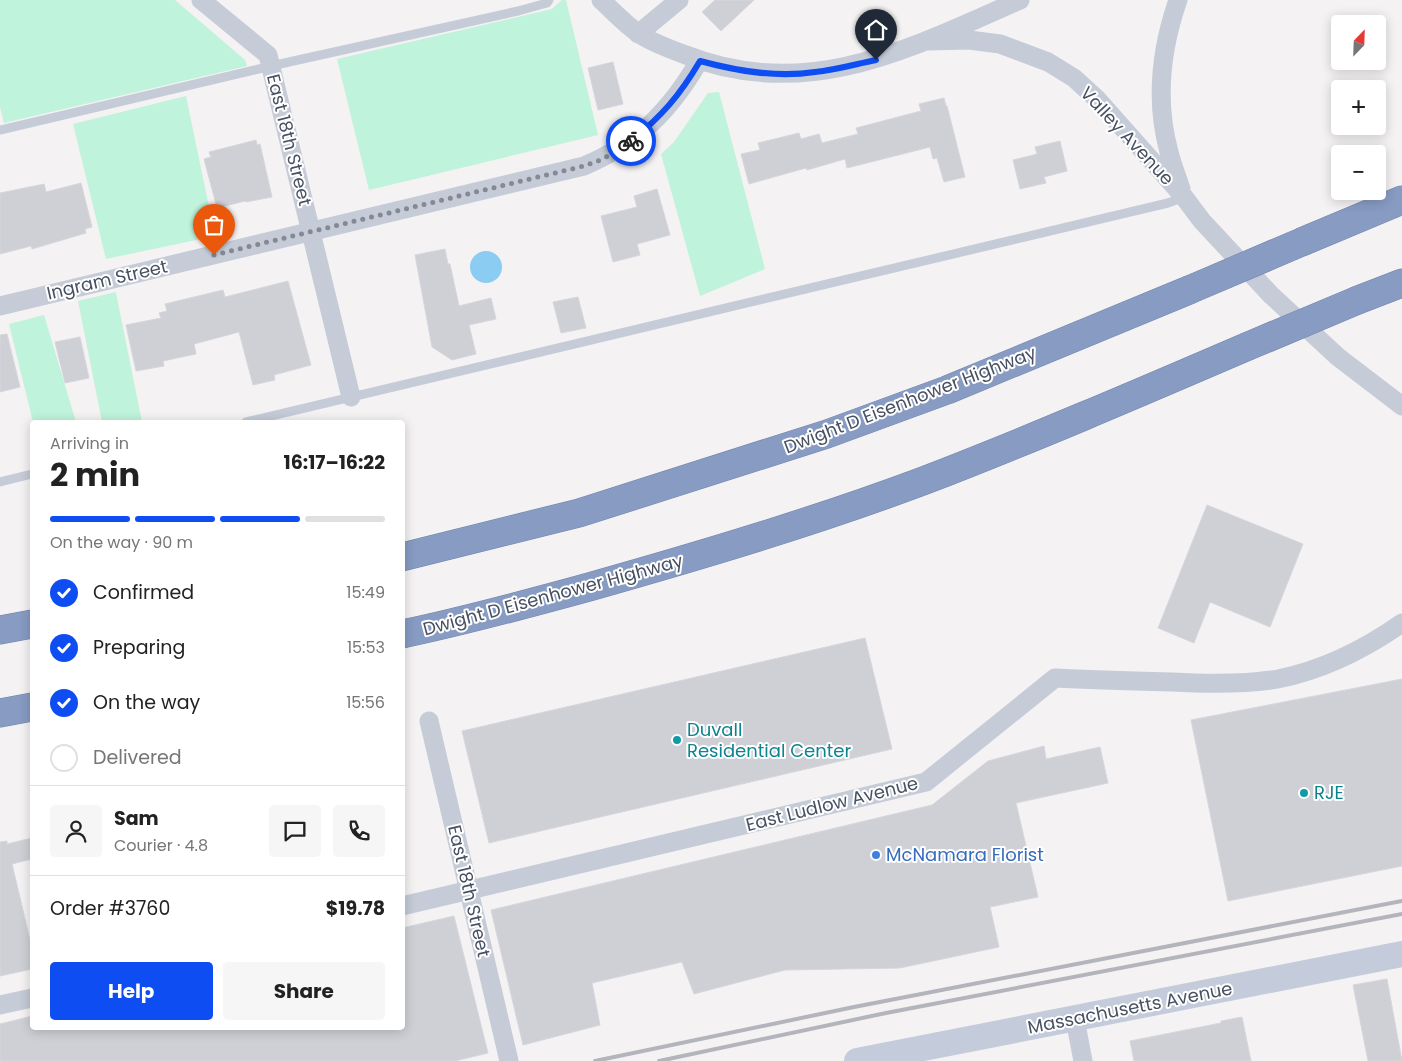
<!DOCTYPE html>
<meta charset="utf-8">
<style>
:root{--surface:#fff;--page:#f6f6f6;--text:#222;--muted:#767676;--line:#e0e0e0;--accent:#0e4df2}
body{margin:0;font-family:Poppins,sans-serif;background:var(--page);color:var(--text);height:100vh;display:flex;flex-direction:column;font-size:19px;white-space:nowrap}
*{box-sizing:border-box;margin:0}
p{font-size:16px;color:var(--muted)}
.icon{flex:none;width:28px;height:28px;fill:none;stroke:currentColor;stroke-width:2;stroke-linecap:round;stroke-linejoin:round}
.map{position:relative;flex:1;overflow:hidden}
.sheet{position:absolute;left:30px;top:420px;width:375px;height:610px;display:flex;flex-direction:column;background:var(--surface);border-radius:5px;box-shadow:0 2px 12px #0003}
.sheet>*{flex:none}
.needle{width:32px;rotate:23deg}
.tools{position:absolute;left:1331px;top:15px;display:grid;gap:10px}
.tools a{display:grid;place-items:center;width:55px;height:55px;border-radius:5px;background:var(--surface);box-shadow:0 2px 12px #0003;font-size:25px}
.pin{position:absolute;display:grid;place-items:center;width:42px;height:42px;color:#fff;margin:-51px -21px;border-radius:50% 50% 50% 0;rotate:-45deg;box-shadow:0 0 5px #0007}
.pin .icon{rotate:45deg}
.courier{position:absolute;display:grid;place-items:center;width:50px;height:50px;margin:-25px;border:4px solid #0e4df2;border-radius:50%;background:#fff;color:#222;box-shadow:0 1px 6px #0007}
.overview em{font-style:normal;font-weight:700}
.overview div{display:flex;flex-direction:column-reverse}
.overview{display:flex;align-items:center;justify-content:space-between;height:85px;padding:0 20px}
h1{font-size:32px;font-weight:700;line-height:38px}
.bar{display:grid;grid-template-columns:repeat(4,1fr);gap:8px 5px;align-content:center;height:60px;padding:0 20px}
.bar i{height:6px;border-radius:4px;background:var(--line)}
.bar .active{background:var(--accent)}
.bar p{grid-column:span 4}
.line{display:flex;align-items:center;gap:12px;padding:0 20px;border-top:1px solid var(--line)}
.line div{flex:1}
.round{display:grid;place-items:center;flex:none;width:52px;height:52px;border-radius:5px;background:var(--page)}
ol{padding:0 20px;list-style:none}
li{display:flex;align-items:center;gap:15px;height:55px}
li p{margin-inline-start:auto}
li .icon{padding:5px;border-radius:50%;background:var(--accent);color:#fff;stroke-width:4}
li:last-child{color:var(--muted)}
li i{width:28px;height:28px;border:2px solid var(--line);border-radius:50%}
.primary-button{display:flex;gap:10px;margin-top:auto;padding:10px 20px}
.primary-button a{flex:1;height:58px;border-radius:5px;background:var(--accent);color:#fff;font-size:20px;font-weight:700;line-height:58px;text-align:center}
.primary-button a+a{background:var(--page);color:var(--text)}
.map>svg:first-child{display:block}
</style>
<div class="map">
<svg width="1402" height="1061" viewBox="0 0 1402 1061">
<rect width="100%" height="100%" fill="#f4f2f2"/>
<path fill="#bff3db" d="M 0,0 L 175,0 L 245,60 L 247,66 L 4,123 L 0,107 Z
M 562,0 L 566,0 L 598,135 L 369,190 L 337,59 L 552,9 Z
M 719,92 L 765,269 L 700,296 L 661,154 L 674,142 L 708,93 Z
M 186,96 L 215,236 L 106,259 L 73,124 Z
M 116,292 L 116,293 L 142,422 L 102,422 L 78,301 Z
M 44,315 L 76,422 L 33,422 L 9,324 Z"/>
<path fill="#8accf2" d="M470 267a16 16 0 1 1 32 0a16 16 0 1 1-32 0Z"/>
<path fill="#ced0d6" stroke="#d6d7dd" d="M 715,0 L 754,0 L 721,31 L 702,12 Z
M 613,62 L 623,104 L 598,110 L 588,68 Z
M 944,98 L 946,106 L 947,106 L 965,177 L 944,182 L 937,158 L 933,159 L 930,147 L 847,168 L 845,159 L 807,170 L 806,168 L 749,184 L 741,154 L 760,150 L 758,143 L 799,133 L 801,139 L 819,134 L 822,143 L 858,134 L 856,128 L 921,111 L 919,104 Z
M 256,140 L 257,145 L 260,144 L 272,197 L 246,202 L 245,201 L 217,208 L 204,159 L 211,157 L 209,152 Z
M 1060,141 L 1067,171 L 1044,177 L 1046,183 L 1020,189 L 1013,160 L 1037,154 L 1035,147 Z
M 81,183 L 92,227 L 85,229 L 86,233 L 32,249 L 31,246 L 0,254 L 0,193 L 44,184 L 46,192 Z
M 657,189 L 670,235 L 637,244 L 640,255 L 613,262 L 601,216 L 637,207 L 634,196 Z
M 445,249 L 448,264 L 450,264 L 459,306 L 491,298 L 496,319 L 469,325 L 476,354 L 452,360 L 432,347 L 415,255 Z
M 288,281 L 311,365 L 274,375 L 275,380 L 253,385 L 239,332 L 194,344 L 196,354 L 163,361 L 164,366 L 136,371 L 126,325 L 161,318 L 159,313 L 167,311 L 165,304 L 223,290 L 225,297 Z
M 578,297 L 586,328 L 561,333 L 553,302 Z
M 7,334 L 20,387 L 0,392 L 0,335 Z
M 80,337 L 89,378 L 65,383 L 55,342 Z
M 1207,505 L 1303,544 L 1270,627 L 1210,602 L 1194,643 L 1158,628 Z
M 865,638 L 892,749 L 489,843 L 462,731 Z
M 1402,679 L 1402,866 L 1228,901 L 1191,720 Z
M 1044,746 L 1046,759 L 1100,747 L 1108,783 L 1016,803 L 1038,897 L 990,907 L 999,947 L 900,968 L 785,970 L 694,994 L 682,962 L 592,983 L 600,1025 L 523,1045 L 491,910 L 932,805 L 988,761 Z
M 32,838 L 32,859 L 12,864 L 32,948 L 32,969 L 0,976 L 0,842 L 7,841 L 7,844 Z
M 454,916 L 488,1053 L 455,1061 L 0,1061 L 0,1024 L 32,1016 L 32,1028 L 402,1028 L 402,928 Z
M 1387,979 L 1402,1061 L 1368,1061 L 1353,985 Z
M 1242,1017 L 1251,1061 L 1134,1061 L 1130,1041 L 1221,1023 L 1221,1021 Z"/>
<g fill="none" stroke-linecap="round" stroke-linejoin="round">
<defs>
<path id="highway" d="M 1304,241 L 1402,200
M 1358,300 L 1402,283
M 402,557 L 579,513 L 827,434 L 947,390 L 1189,290
M 0,630 L 32,624
M 402,634 C 465,621 527,604 589,587 C 702,555 813,522 923,481 C 1032,439 1139,393 1246,347
M 0,713 L 32,707"/>
</defs>
<use href="#highway" stroke="#7285af" stroke-width="29"/>
<path stroke="#c5cbd7" stroke-width="9" d="M 0,130 L 271,66 L 518,11 L 547,3 L 549,0
M 246,422 L 1168,203 L 1184,197
M 0,482 L 32,474"/>
<path stroke="#c5cbd7" stroke-width="19" d="M 201,0 L 268,55 L 351,397
M 601,0 C 613,11 625,24 638,33 C 652,43 670,49 686,55 C 807,103 911,48 1020,0
M 1178,0 C 1161,49 1155,101 1169,152 C 1172,164 1177,177 1181,189
M 638,34 L 679,0
M 927,41 L 969,40 L 1000,44 L 1048,62 L 1074,78 L 1097,99 L 1184,197 L 1202,221 L 1271,295 L 1338,357 L 1402,406
M 0,306 L 584,166 C 638,143 670,111 699,61
M 429,721 L 509,1061
M 402,906 L 926,782 L 1055,678 C 1094,680 1133,681 1172,682 C 1207,684 1243,685 1278,679 C 1323,670 1365,649 1402,623
M 0,1005 L 32,998
M 1075,1019 L 1083,1061"/>
<path stroke="#c4cbdb" stroke-width="26" d="M 857,1061 L 1402,954"/>
<use href="#highway" stroke="#879bc3" stroke-width="28"/>
<path stroke="#b4b5bc" stroke-width="4" d="M 595,1061 L 854,1007 L 1402,901
M 659,1061 L 886,1013 L 1402,914"/>
<defs>
<path id="highway-bridge" d="M 1189,290 L 1304,241
M 1246,347 L 1358,300"/>
</defs>
<use href="#highway-bridge" stroke="#7285af" stroke-width="29" stroke-linecap="butt"/>
<use href="#highway-bridge" stroke="#879bc3" stroke-width="28"/>
</g>
<g fill="none" stroke-linecap="round" stroke-linejoin="round">
<path stroke="#848994" stroke-width="5" stroke-dasharray="0 9" d="M 214,255 L 584,166 L 603,159 L 631,141"/>
<path stroke="#0e4df2" stroke-width="6" d="M 631,141 C 662,116 680,95 700,61 C 737,71 776,78 815,72 C 836,70 856,64 876,60"/>
</g>
<g fill="#0f9aa8" stroke="#fff" stroke-width="2">
<circle cx="677" cy="740" r="5"/>
<circle cx="1304" cy="793" r="5"/>
</g>
<circle fill="#3f7fe0" stroke="#fff" stroke-width="2" cx="876" cy="855" r="5"/>
<g text-anchor="middle" stroke-width="4" stroke-linejoin="round" paint-order="stroke">
<g font-size="18" fill="#485161" stroke="#fff">
<text transform="translate(1127 136) rotate(47)" y="6">Valley Avenue</text>
<text transform="translate(289 140) rotate(76)" y="6">East 18th Street</text>
<text transform="translate(107 280) rotate(-13)" y="6">Ingram Street</text>
<text transform="translate(910 400) rotate(-21)" y="6">Dwight D Eisenhower Highway</text>
<text transform="translate(553 595) rotate(-15)" y="6">Dwight D Eisenhower Highway</text>
<text transform="translate(832 804) rotate(-14)" y="6">East Ludlow Avenue</text>
<text transform="translate(469 891) rotate(77)" y="6">East 18th Street</text>
<text transform="translate(1130 1008) rotate(-11)" y="6">Massachusetts Avenue</text>
</g>
<g font-size="18" fill="#0d838f" stroke="#fff" text-anchor="start">
<text x="687" y="736">Duvall<tspan x="687" dy="21">Residential Center</tspan></text>
<text x="1314" y="799">RJE</text>
</g>
<g font-size="18" fill="#366cbe" stroke="#fff" text-anchor="start">
<text x="886" y="861">McNamara Florist</text>
</g>
</g>
</svg>
<div class="tools">
<a><svg class="needle" viewBox="-14 -14 28 28"><path d="M0-13l5 13h-10z" fill="#e53935"/><path d="M0 13l5-13h-10z" fill="#767676"/></svg></a>
<a>+</a>
<a>−</a>
</div>
<div class="pin" style="left:214px;top:255px;background:#ea580c"><svg class="icon" aria-label="bag" viewBox="0 0 24 24"><path d="M5 8h14l-1 12H6zM9 8a3 3 0 0 1 6 0"/></svg></div>
<div class="pin" style="left:876px;top:60px;background:#1f2937"><svg class="icon" aria-label="home" viewBox="0 0 24 24"><path d="M3 11l9-7 9 7M6 9v11h12V9"/></svg></div>
<div class="courier" style="left:631px;top:141px"><svg class="icon" aria-label="bike" viewBox="0 0 24 24"><circle cx="6" cy="16" r="4"/><circle cx="18" cy="16" r="4"/><path d="M6 16l4-8h5l3 8M10 8l3 8H6M13 5h3"/></svg></div>
<section class="sheet">
<div class="overview"><div><h1>2 min</h1><p>Arriving in</p></div><em>16:17–16:22</em></div>
<div class="bar"><i class="active"></i><i class="active"></i><i class="active"></i><i></i><p>On the way · 90 m</p></div>
<ol>
<li><svg class="icon" aria-label="check" viewBox="0 0 24 24"><path d="M5 12l5 5 9-10"/></svg>Confirmed<p>15:49</p></li>
<li><svg class="icon" aria-label="check" viewBox="0 0 24 24"><path d="M5 12l5 5 9-10"/></svg>Preparing<p>15:53</p></li>
<li><svg class="icon" aria-label="check" viewBox="0 0 24 24"><path d="M5 12l5 5 9-10"/></svg>On the way<p>15:56</p></li>
<li><i></i>Delivered</li>
</ol>
<div class="line" style="height:90px"><a class="round"><svg class="icon" aria-label="person" viewBox="0 0 24 24"><circle cx="12" cy="8" r="4"/><path d="M4 21q1-7 8-7t8 7"/></svg></a><div><b>Sam</b><p>Courier · 4.8</p></div><a class="round"><svg class="icon" aria-label="chat" viewBox="0 0 24 24"><path d="M4 5h16v11H9l-5 4z"/></svg></a><a class="round"><svg class="icon" aria-label="phone" viewBox="0 0 24 24"><path d="M5 4h4l2 5-3 2q2 4 5 5l2-3 5 2v4C11 20 4 13 5 4z"/></svg></a></div>
<div class="line" style="height:65px"><div>Order #3760</div><b>$19.78</b></div>
<div class="primary-button"><a>Help</a><a>Share</a></div>
</section>
</div>
